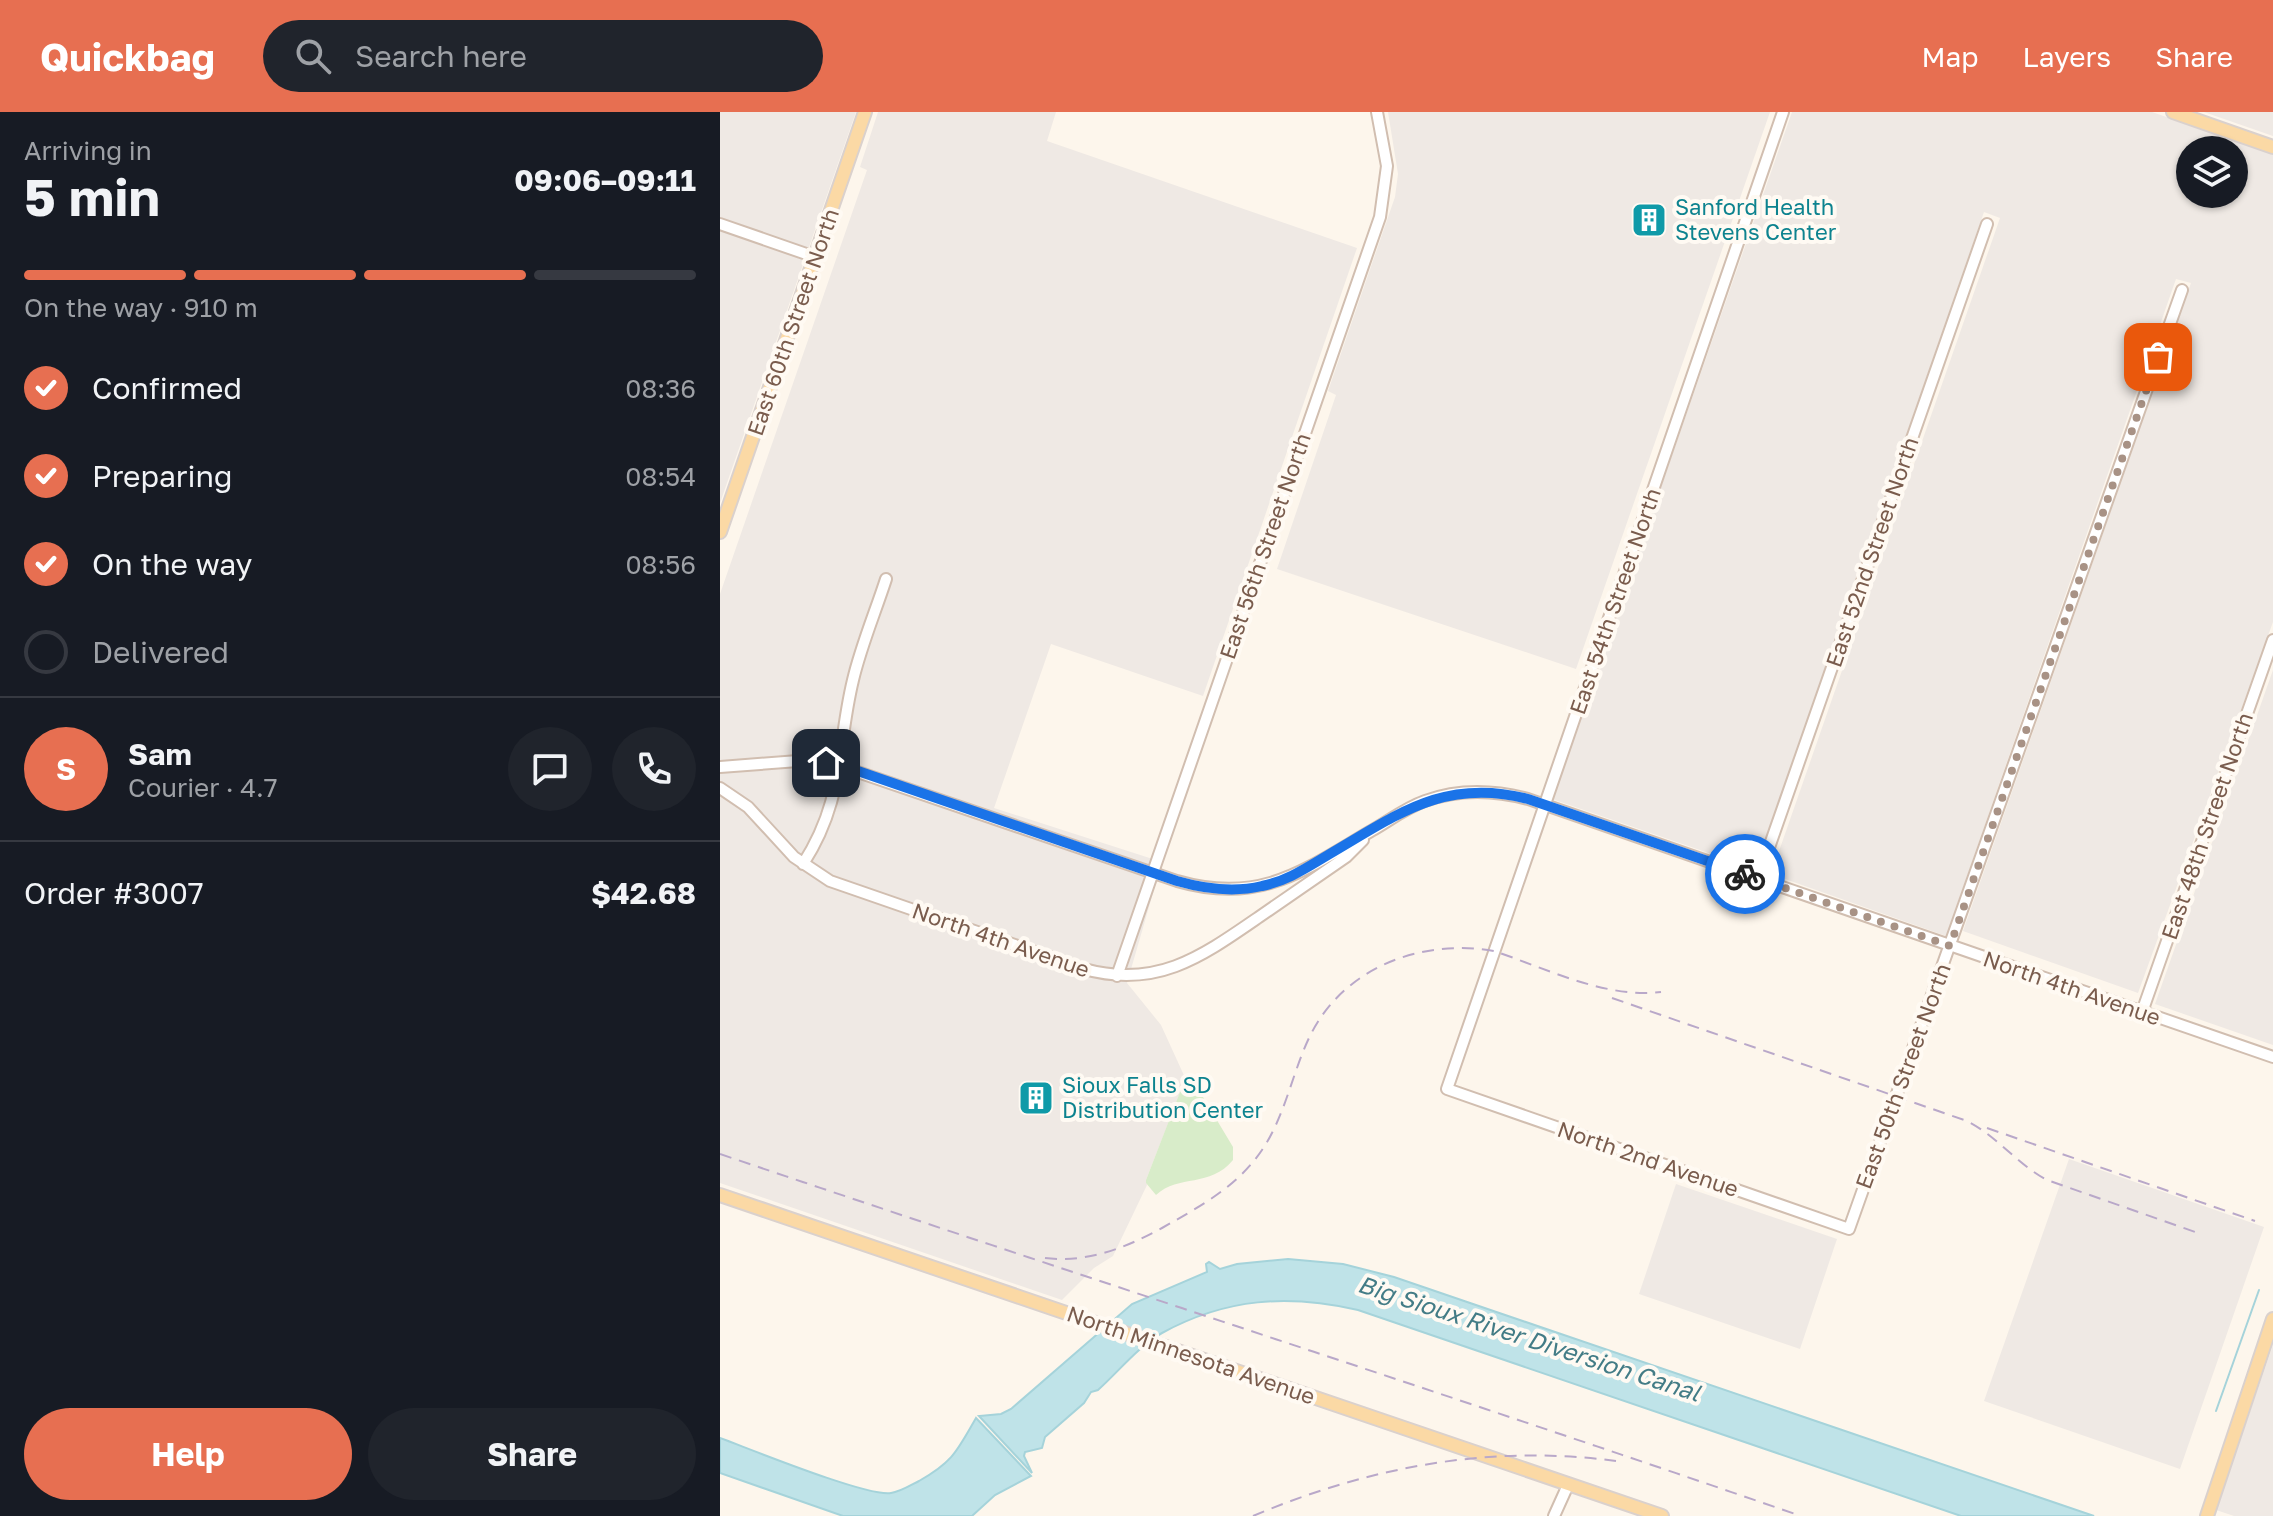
<!DOCTYPE html>
<meta charset="utf-8">
<style>
:root{--surface:#171b24;--page:#20242c;--text:#f1f3f6;--muted:#9ea1a6;--line:#363941;--accent:#e76f51}
body{margin:0;font-family:"Golos Text",sans-serif;background:var(--page);color:var(--text);height:100vh;display:flex;flex-direction:column;font-size:30px;white-space:nowrap}
*{box-sizing:border-box;margin:0}
p{font-size:26px;color:var(--muted)}
.icon{flex:none;width:44px;height:44px;fill:none;stroke:currentColor;stroke-width:2;stroke-linecap:round;stroke-linejoin:round}
.map{position:relative;flex:1;overflow:hidden}
.details{display:flex;flex-direction:column;background:var(--surface);width:720px}
.details>*{flex:none}
.buttons{position:absolute;left:1456px;top:24px;display:grid;gap:16px}
.buttons a{display:grid;place-items:center;width:72px;height:72px;border-radius:50%;background:var(--surface);box-shadow:0 2px 6px #0004;font-size:40px}
.pin{position:absolute;display:grid;place-items:center;width:68px;height:68px;color:#fff;margin:-34px;border-radius:16px;box-shadow:0 4px 12px #0006}
.courier{position:absolute;display:grid;place-items:center;width:80px;height:80px;margin:-40px;border:6px solid #1a73e8;border-radius:50%;background:#fff;color:#222;box-shadow:0 2px 10px #0007}
.headline em{font-style:normal;font-weight:700}
.headline div{display:flex;flex-direction:column-reverse}
.headline{display:flex;align-items:center;justify-content:space-between;height:136px;padding:0 24px}
h1{font-size:52px;font-weight:700;line-height:60px}
.bar{display:grid;grid-template-columns:repeat(4,1fr);gap:12px 8px;align-content:center;height:96px;padding:0 24px}
.bar i{height:10px;border-radius:6px;background:var(--line)}
.bar .active{background:var(--accent)}
.bar p{grid-column:span 4}
.line{display:flex;align-items:center;gap:20px;padding:0 24px;border-top:2px solid var(--line)}
.line div{flex:1}
.round{display:grid;place-items:center;flex:none;width:84px;height:84px;border-radius:42px;background:var(--page)}
ol{padding:0 24px;list-style:none}
li{display:flex;align-items:center;gap:24px;height:88px}
li p{margin-inline-start:auto}
li .icon{padding:8px;border-radius:50%;background:var(--accent);color:#fff;stroke-width:4}
li:last-child{color:var(--muted)}
li i{width:44px;height:44px;border:4px solid var(--line);border-radius:50%}
.cta{display:flex;gap:16px;margin-top:auto;padding:16px 24px}
.cta a{flex:1;height:92px;border-radius:48px;background:var(--accent);color:#fff;font-size:32px;font-weight:700;line-height:92px;text-align:center}
.cta a+a{background:var(--page);color:var(--text)}
header{display:flex;align-items:center;gap:48px;box-sizing:border-box;height:112px;padding:0 40px;background:var(--accent);color:#fff}
header strong{font-size:38px}
nav{display:flex;gap:44px;margin-inline-start:auto;font-size:28px}
.search{width:560px;height:72px;background:var(--page);display:flex;align-items:center;gap:20px;box-sizing:border-box;padding:0 28px;border-radius:44px;color:var(--muted);font-size:30px}
main{display:flex;flex:1;min-height:0}
.map>svg:first-child{display:block}
</style>
<header>
<strong>Quickbag</strong>
<div class="search"><svg class="icon" aria-label="search" viewBox="0 0 24 24"><circle cx="10" cy="10" r="6"/><path d="M15 15l6 6"/></svg>Search here</div>
<nav><a>Map</a><a>Layers</a><a>Share</a></nav>
</header>
<main>
<section class="details">
<div class="headline"><div><h1>5 min</h1><p>Arriving in</p></div><em>09:06–09:11</em></div>
<div class="bar"><i class="active"></i><i class="active"></i><i class="active"></i><i></i><p>On the way · 910 m</p></div>
<ol>
<li><svg class="icon" aria-label="check" viewBox="0 0 24 24"><path d="M5 12l5 5 9-10"/></svg>Confirmed<p>08:36</p></li>
<li><svg class="icon" aria-label="check" viewBox="0 0 24 24"><path d="M5 12l5 5 9-10"/></svg>Preparing<p>08:54</p></li>
<li><svg class="icon" aria-label="check" viewBox="0 0 24 24"><path d="M5 12l5 5 9-10"/></svg>On the way<p>08:56</p></li>
<li><i></i>Delivered</li>
</ol>
<div class="line" style="height:144px"><b class="round" style="background:var(--accent);color:#fff">S</b><div><b>Sam</b><p>Courier · 4.7</p></div><a class="round"><svg class="icon" aria-label="chat" viewBox="0 0 24 24"><path d="M4 5h16v11H9l-5 4z"/></svg></a><a class="round"><svg class="icon" aria-label="phone" viewBox="0 0 24 24"><path d="M5 4h4l2 5-3 2q2 4 5 5l2-3 5 2v4C11 20 4 13 5 4z"/></svg></a></div>
<div class="line" style="height:104px"><div>Order #3007</div><b>$42.68</b></div>
<div class="cta"><a>Help</a><a>Share</a></div>
</section>
<div class="map">
<svg width="1553" height="1404" viewBox="0 0 1553 1404">
<rect width="100%" height="100%" fill="#fdf6ec"/>
<path fill="#efe9e4" fill-rule="evenodd" d="M 0,0 L 136,0 L 0,391 Z
M 158,0 L 336,0 L 327,29 L 637,136 L 483,584 L 331,532 L 274,696 L 442,750 L 407,871 L 441,913 L 467,970 L 460,981 L 426,1068 L 427,1073 L 393,1144 L 374,1156 L 342,1188 L 0,1071 L 0,482 L 147,58 L 140,55 Z
M 668,0 L 1050,0 L 856,557 L 557,457 L 616,283 L 608,279 L 675,85 L 678,62 Z
M 1072,0 L 1432,0 L 1553,42 L 1553,510 L 1418,881 L 1243,819 L 1471,171 L 1456,167 L 1226,824 L 1051,762 L 1280,106 L 1264,100 L 1035,757 L 832,687 ZM 1470,38 L 1514,38 L 1514,82 L 1470,82 Z
M 1484,0 L 1553,0 L 1553,24 Z
M 1553,558 L 1553,933 L 1435,892 Z
M 1349,1047 L 1544,1115 L 1460,1357 L 1264,1289 Z
M 956,1072 L 1117,1127 L 1080,1237 L 919,1182 Z
M 1553,1233 L 1553,1404 L 1514,1404 L 1496,1398 Z"/>
<path fill="#d8ecc9" d="M 471,971 L 477,975 L 513,1035 L 513,1048 C 490,1076 459,1062 436,1083 L 426,1071 L 426,1068 L 462,975 Z"/>
<path fill="#bfe3e8" stroke="#a5d3da" stroke-width="2" d="M 568,1147 L 623,1152 L 674,1165 L 1374,1404 L 1241,1404 L 638,1198 C 568,1182 506,1186 442,1221 C 419,1234 398,1260 378,1278 L 371,1280 L 364,1291 L 325,1325 L 322,1336 L 305,1340 L 304,1344 L 312,1361 L 259,1304 L 281,1302 L 291,1297 L 412,1192 L 487,1160 L 486,1152 L 489,1150 L 500,1157 L 517,1152 Z
M 256,1306 L 311,1364 L 275,1383 L 252,1404 L 123,1404 L 0,1361 L 0,1326 C 30,1337 147,1385 171,1381 C 180,1380 191,1373 199,1369 C 233,1350 237,1339 256,1306 Z"/>
<g fill="none" stroke-linecap="round" stroke-linejoin="round">
<path stroke="#a5d3da" stroke-width="2" d="M 1496,1299 L 1539,1178"/>
<defs>
<path id="minor" d="M 1063,0 L 727,977 L 1129,1117 L 1462,178
M 0,112 L 95,145
M 0,655 L 78,649 L 120,654 L 457,769 C 540,793 583,759 651,719 C 669,709 685,696 705,689 C 738,677 774,678 808,687 L 1553,945
M 0,676 L 28,695 L 74,745 L 110,769 L 364,857 C 437,877 481,845 539,805 C 568,785 597,765 626,745 L 643,728
M 83,752 C 125,687 116,638 133,568 C 141,534 155,501 166,467
M 1038,767 L 1267,112
M 397,864 L 660,105 L 667,54 L 657,0
M 1422,900 L 1553,528
M 834,1404 L 848,1373"/>
<path id="major" d="M 1453,0 L 1553,35
M 0,420 L 145,0
M 0,1083 L 942,1404
M 1487,1404 L 1553,1207"/>
</defs>
<use href="#minor" stroke="#d1beb0" stroke-width="14"/>
<use href="#major" stroke="#dad1cd" stroke-width="16"/>
<use href="#minor" stroke="#fff" stroke-width="10"/>
<use href="#major" stroke="#fbd9a5" stroke-width="12"/>
<path stroke="#b9a8c9" stroke-width="2" stroke-dasharray="12 8" stroke-linecap="butt" d="M 892,886 L 1247,1009 C 1277,1024 1298,1053 1327,1068 L 1481,1122
M 1267,1016 L 1535,1109
M 0,1042 C 360,1164 722,1280 1081,1404
M 325,1146 C 368,1151 405,1136 442,1116 C 479,1095 517,1075 542,1038 C 565,1004 572,962 589,926 C 622,856 701,826 774,839 C 825,856 886,887 941,880
M 533,1404 C 649,1355 770,1332 896,1349"/>
</g>
<g fill="none" stroke-linecap="round" stroke-linejoin="round">
<path stroke="#a89285" stroke-width="8" stroke-dasharray="0 14.4" d="M 1025,762 L 1230,834 L 1438,245"/>
<path stroke="#1a73e8" stroke-width="10" d="M 106,651 L 135,658 L 457,769 C 485,777 513,781 542,774 C 567,769 586,756 608,743 C 677,703 724,665 808,687 L 1025,762"/>
</g>
<defs>
<symbol id="building-square" viewBox="-11 -11 22 22"><rect x="-9" y="-9" width="18" height="18" rx="4" fill="#0f9aa8" stroke="#fffaf3"/><path d="M-4-6H4V6H1V3H-1V6H-4ZM-2.5-4.3h1.7v1.8h-1.7ZM.8-4.3h1.7v1.8H.8ZM-2.5-1h1.7V.8h-1.7ZM.8-1h1.7V.8H.8Z" fill="#fff"/></symbol>
</defs>
<g fill-rule="evenodd">
<use href="#building-square" x="909" y="88" width="40" height="40"/>
<use href="#building-square" x="296" y="966" width="40" height="40"/>
</g>
<g text-anchor="middle" stroke-width="8" stroke-linejoin="round" paint-order="stroke">
<g font-size="22" fill="#0d838f" stroke="#fffaf3" text-anchor="start">
<text x="955" y="103">Sanford Health<tspan x="955" dy="25">Stevens Center</tspan></text>
<text x="342" y="981">Sioux Falls SD<tspan x="342" dy="25">Distribution Center</tspan></text>
</g>
<g font-size="22" fill="#7a5c4d" stroke="#fffaf3">
<text transform="translate(73 210) rotate(-71)" y="8">East 60th Street North</text>
<text transform="translate(545 434) rotate(-71)" y="8">East 56th Street North</text>
<text transform="translate(1152 440) rotate(-71)" y="8">East 52nd Street North</text>
<text transform="translate(895 489) rotate(-71)" y="8">East 54th Street North</text>
<text transform="translate(1487 714) rotate(-71)" y="8">East 48th Street North</text>
<text transform="translate(281 828) rotate(19)" y="8">North 4th Avenue</text>
<text transform="translate(1352 876) rotate(19)" y="8">North 4th Avenue</text>
<text transform="translate(1183 964) rotate(-70)" y="8">East 50th Street North</text>
<text transform="translate(928 1047) rotate(19)" y="8">North 2nd Avenue</text>
<text transform="translate(471 1243) rotate(19)" y="8">North Minnesota Avenue</text>
</g>
<g font-size="24" font-style="italic" fill="#437c86" stroke="#fffaf3">
<text transform="translate(809 1227) rotate(18)" y="8">Big Sioux River Diversion Canal</text>
</g>
</g>
</svg>
<div class="buttons">
<a><svg class="icon" aria-label="layers" viewBox="0 0 24 24"><path d="M12 4l9 5-9 5-9-5zM3 14l9 5 9-5"/></svg></a>
</div>
<div class="pin" style="left:1438px;top:245px;background:#ea580c"><svg class="icon" aria-label="bag" viewBox="0 0 24 24"><path d="M5 8h14l-1 12H6zM9 8a3 3 0 0 1 6 0"/></svg></div>
<div class="pin" style="left:106px;top:651px;background:#1f2937"><svg class="icon" aria-label="home" viewBox="0 0 24 24"><path d="M3 11l9-7 9 7M6 9v11h12V9"/></svg></div>
<div class="courier" style="left:1025px;top:762px"><svg class="icon" aria-label="bike" viewBox="0 0 24 24"><circle cx="6" cy="16" r="4"/><circle cx="18" cy="16" r="4"/><path d="M6 16l4-8h5l3 8M10 8l3 8H6M13 5h3"/></svg></div>
</div>
</main>
